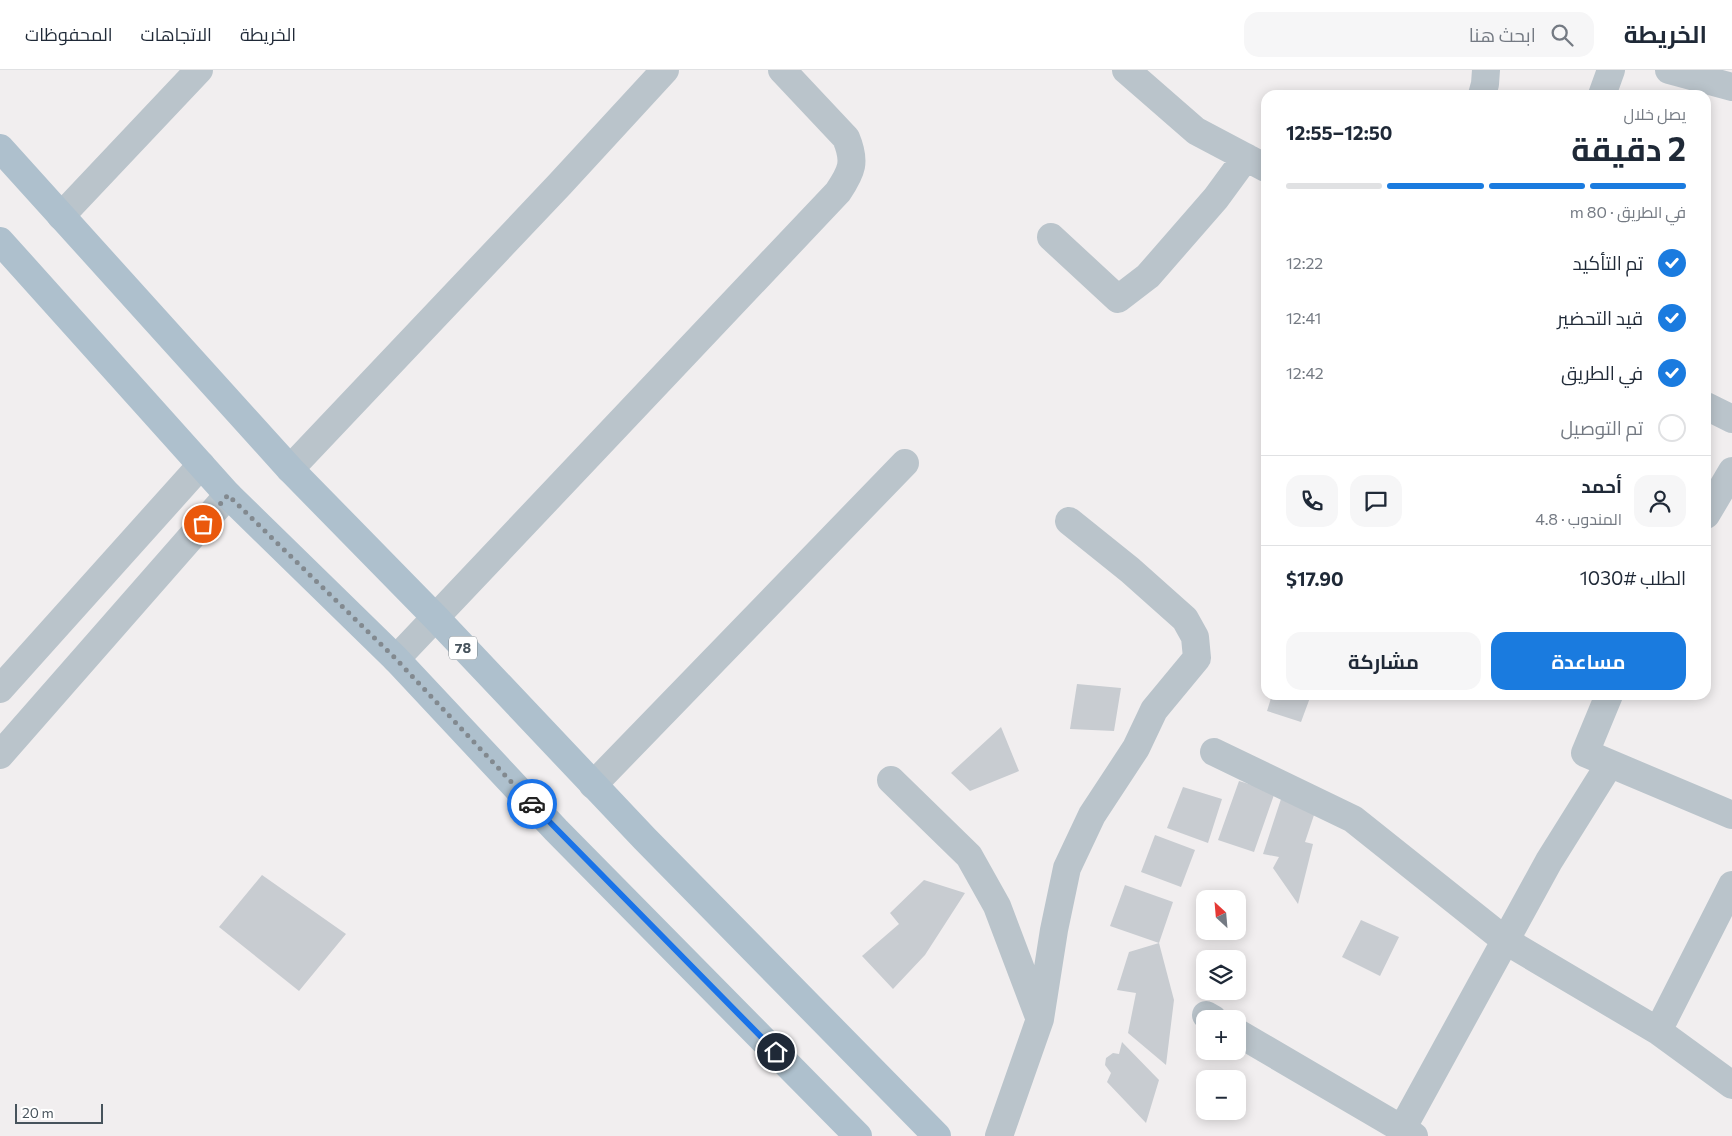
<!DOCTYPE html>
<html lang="ar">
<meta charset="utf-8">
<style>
:root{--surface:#fff;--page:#f6f6f7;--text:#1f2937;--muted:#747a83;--line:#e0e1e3;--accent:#1a7bdf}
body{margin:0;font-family:Commissioner,Cairo,sans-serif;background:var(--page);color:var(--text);direction:rtl;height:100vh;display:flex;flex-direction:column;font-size:19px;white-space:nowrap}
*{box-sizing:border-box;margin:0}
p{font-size:16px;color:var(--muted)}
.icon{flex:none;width:28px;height:28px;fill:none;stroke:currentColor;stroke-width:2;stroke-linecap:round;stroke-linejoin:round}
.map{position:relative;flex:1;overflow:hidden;direction:ltr}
.side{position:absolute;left:1261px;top:20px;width:450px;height:610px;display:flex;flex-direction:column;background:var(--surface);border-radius:15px;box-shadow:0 2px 12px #0003;direction:rtl}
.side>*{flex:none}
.needle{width:32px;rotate:334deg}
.tools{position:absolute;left:1196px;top:820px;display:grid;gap:10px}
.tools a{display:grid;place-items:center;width:50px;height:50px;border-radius:10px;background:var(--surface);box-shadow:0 2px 12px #0003;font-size:25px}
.scale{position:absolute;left:15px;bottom:12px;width:88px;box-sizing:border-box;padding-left:5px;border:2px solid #47535c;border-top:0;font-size:14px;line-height:18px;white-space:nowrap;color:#47535c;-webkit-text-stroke:4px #fff;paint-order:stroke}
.pin{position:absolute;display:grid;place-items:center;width:42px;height:42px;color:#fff;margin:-21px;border:2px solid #fff;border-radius:50%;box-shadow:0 1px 5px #0007}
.courier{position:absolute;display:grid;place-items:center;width:50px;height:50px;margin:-25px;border:4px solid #1a73e8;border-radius:50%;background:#fff;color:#222;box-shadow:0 1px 6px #0007}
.head em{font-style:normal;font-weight:700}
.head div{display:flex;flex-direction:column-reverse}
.head{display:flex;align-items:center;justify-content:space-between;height:85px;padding:0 25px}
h1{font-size:32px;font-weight:700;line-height:38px}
.bar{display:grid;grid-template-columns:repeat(4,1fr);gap:8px 5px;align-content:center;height:60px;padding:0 25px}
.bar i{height:6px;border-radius:4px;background:var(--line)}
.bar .active{background:var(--accent)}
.bar p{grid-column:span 4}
.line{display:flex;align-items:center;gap:12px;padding:0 25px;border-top:1px solid var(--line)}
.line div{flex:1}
.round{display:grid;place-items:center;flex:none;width:52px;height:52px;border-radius:15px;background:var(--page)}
ol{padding:0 25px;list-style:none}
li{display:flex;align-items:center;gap:15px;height:55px}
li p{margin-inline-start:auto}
li .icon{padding:5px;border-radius:50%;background:var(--accent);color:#fff;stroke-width:4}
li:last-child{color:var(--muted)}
li i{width:28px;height:28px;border:2px solid var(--line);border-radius:50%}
.action{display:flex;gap:10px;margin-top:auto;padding:10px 25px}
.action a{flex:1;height:58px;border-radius:15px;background:var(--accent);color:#fff;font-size:20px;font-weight:700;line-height:58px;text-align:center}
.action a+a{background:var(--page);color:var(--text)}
header{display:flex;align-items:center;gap:30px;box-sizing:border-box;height:70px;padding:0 25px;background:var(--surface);border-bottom:1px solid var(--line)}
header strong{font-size:24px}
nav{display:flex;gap:28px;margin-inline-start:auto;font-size:18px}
.search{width:350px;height:45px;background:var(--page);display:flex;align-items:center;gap:12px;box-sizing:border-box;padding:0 18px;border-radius:15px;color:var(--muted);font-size:19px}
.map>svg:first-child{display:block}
</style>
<header>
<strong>الخريطة</strong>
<div class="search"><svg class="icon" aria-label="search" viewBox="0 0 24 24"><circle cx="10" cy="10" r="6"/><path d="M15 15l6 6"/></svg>ابحث هنا</div>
<nav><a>الخريطة</a><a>الاتجاهات</a><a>المحفوظات</a></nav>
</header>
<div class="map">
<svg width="1732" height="1066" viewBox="0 0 1732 1066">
<rect width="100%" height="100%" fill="#f1eeef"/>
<path fill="#c8ccd1" d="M 1077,614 L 1121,618 L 1114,661 L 1070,659 Z
M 1272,625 L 1311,625 L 1301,652 L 1267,641 Z
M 1001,657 L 1019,701 L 970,721 L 951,703 Z
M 1239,711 L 1275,722 L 1254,782 L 1218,770 Z
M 1183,717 L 1222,729 L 1208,773 L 1167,758 Z
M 1281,729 L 1315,742 L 1305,772 L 1313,774 L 1298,834 L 1273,798 L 1279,787 L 1263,784 Z
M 1155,765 L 1195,780 L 1181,817 L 1141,802 Z
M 262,805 L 346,864 L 299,921 L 219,857 Z
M 924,810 L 965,823 L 925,885 L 893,919 L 862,886 L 899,854 L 890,843 Z
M 1125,815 L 1173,832 L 1159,873 L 1174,930 L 1166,995 L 1128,963 L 1136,923 L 1117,920 L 1129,882 L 1159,873 L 1110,856 Z
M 1361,850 L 1399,867 L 1380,906 L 1342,887 Z
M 1122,972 L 1159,1010 L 1146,1053 L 1107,1012 L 1111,1003 L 1105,995 L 1106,988 L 1113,983 L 1119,984 Z"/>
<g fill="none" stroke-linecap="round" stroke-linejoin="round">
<path stroke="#bac4cb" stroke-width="28" d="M 1126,0 L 1196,61 L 1266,98
M 1669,0 L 1732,17
M 1482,25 L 1485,14 L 1486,0
M 1602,25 L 1611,0
M 61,146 L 199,0
M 1051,167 L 1118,229 L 1148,206 L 1216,128 L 1246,87
M 1706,336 L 1732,349
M 290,399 L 560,114 L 665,0
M 1706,445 L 1732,401
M 396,589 L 838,122 C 852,101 856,92 846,68 L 782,0
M 0,619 L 201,395
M 1609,625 L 1585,683 L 1732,745
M 1214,682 L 1353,749 L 1506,871 L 1658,961 L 1732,1015
M 0,685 L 228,425
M 891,710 L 969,786 L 997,836 L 1039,947
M 593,715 L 905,393
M 1206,945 L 1213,949
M 1658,961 L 1732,815
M 1238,963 L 1414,1066
M 1402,1059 L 1549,791 L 1609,695
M 999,1066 L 1040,949 L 1054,860 L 1067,798 L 1092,745 L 1136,678 L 1154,640 L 1197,588 L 1195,567 L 1185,549 L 1130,500 L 1069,451"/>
<path stroke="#aec0cd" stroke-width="28" d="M 0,78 L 290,399 L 436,548 L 645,769 L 937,1066
M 0,171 L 228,425 L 396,589 L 556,760 L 858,1066"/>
</g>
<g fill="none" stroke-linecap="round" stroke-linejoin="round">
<path stroke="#82898f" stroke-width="5" stroke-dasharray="0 9" d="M 203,454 L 228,425 L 396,589 L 532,734"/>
<path stroke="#1a73e8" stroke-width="6" d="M 532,734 L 776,982"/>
</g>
<g text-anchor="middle" stroke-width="4" stroke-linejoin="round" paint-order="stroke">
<rect fill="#fff" stroke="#7e878d" stroke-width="1" x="449" y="566.5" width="28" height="23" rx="4"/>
<g font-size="14" font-weight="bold" fill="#47535c">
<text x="463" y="583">78</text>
</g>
</g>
</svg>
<div class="tools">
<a><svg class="needle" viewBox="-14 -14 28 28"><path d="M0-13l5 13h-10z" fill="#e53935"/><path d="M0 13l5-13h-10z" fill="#747a83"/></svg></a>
<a><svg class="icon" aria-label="layers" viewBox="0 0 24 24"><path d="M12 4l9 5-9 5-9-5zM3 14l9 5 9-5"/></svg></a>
<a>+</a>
<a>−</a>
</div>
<div class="scale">20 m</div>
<div class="pin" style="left:203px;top:454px;background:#ea580c"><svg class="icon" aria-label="bag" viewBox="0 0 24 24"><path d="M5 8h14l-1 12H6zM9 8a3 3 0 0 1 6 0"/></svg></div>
<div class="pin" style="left:776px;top:982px;background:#1f2937"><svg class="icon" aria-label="home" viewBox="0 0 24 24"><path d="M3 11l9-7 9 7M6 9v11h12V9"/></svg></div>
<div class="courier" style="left:532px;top:734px"><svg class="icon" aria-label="car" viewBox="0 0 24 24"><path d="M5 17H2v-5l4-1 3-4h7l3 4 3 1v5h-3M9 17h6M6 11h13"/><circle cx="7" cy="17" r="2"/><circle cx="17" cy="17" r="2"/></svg></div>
<section class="side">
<div class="head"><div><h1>2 دقيقة</h1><p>يصل خلال</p></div><em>12:50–12:55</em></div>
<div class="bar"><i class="active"></i><i class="active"></i><i class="active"></i><i></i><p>في الطريق · 80 m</p></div>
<ol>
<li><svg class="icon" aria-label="check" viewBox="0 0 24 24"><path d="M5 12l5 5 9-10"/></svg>تم التأكيد<p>12:22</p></li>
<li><svg class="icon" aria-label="check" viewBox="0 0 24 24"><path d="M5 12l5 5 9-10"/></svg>قيد التحضير<p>12:41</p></li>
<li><svg class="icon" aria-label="check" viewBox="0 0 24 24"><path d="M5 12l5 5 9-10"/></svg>في الطريق<p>12:42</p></li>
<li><i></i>تم التوصيل</li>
</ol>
<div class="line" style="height:90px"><a class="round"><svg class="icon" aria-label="person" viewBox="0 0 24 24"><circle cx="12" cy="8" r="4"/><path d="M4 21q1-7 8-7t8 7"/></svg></a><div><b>أحمد</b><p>المندوب · 4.8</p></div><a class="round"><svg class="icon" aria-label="chat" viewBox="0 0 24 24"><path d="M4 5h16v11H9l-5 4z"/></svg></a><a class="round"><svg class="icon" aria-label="phone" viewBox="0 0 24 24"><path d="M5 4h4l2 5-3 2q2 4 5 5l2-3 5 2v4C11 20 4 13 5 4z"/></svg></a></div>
<div class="line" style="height:65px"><div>الطلب #1030</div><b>$17.90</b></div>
<div class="action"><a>مساعدة</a><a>مشاركة</a></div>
</section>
</div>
